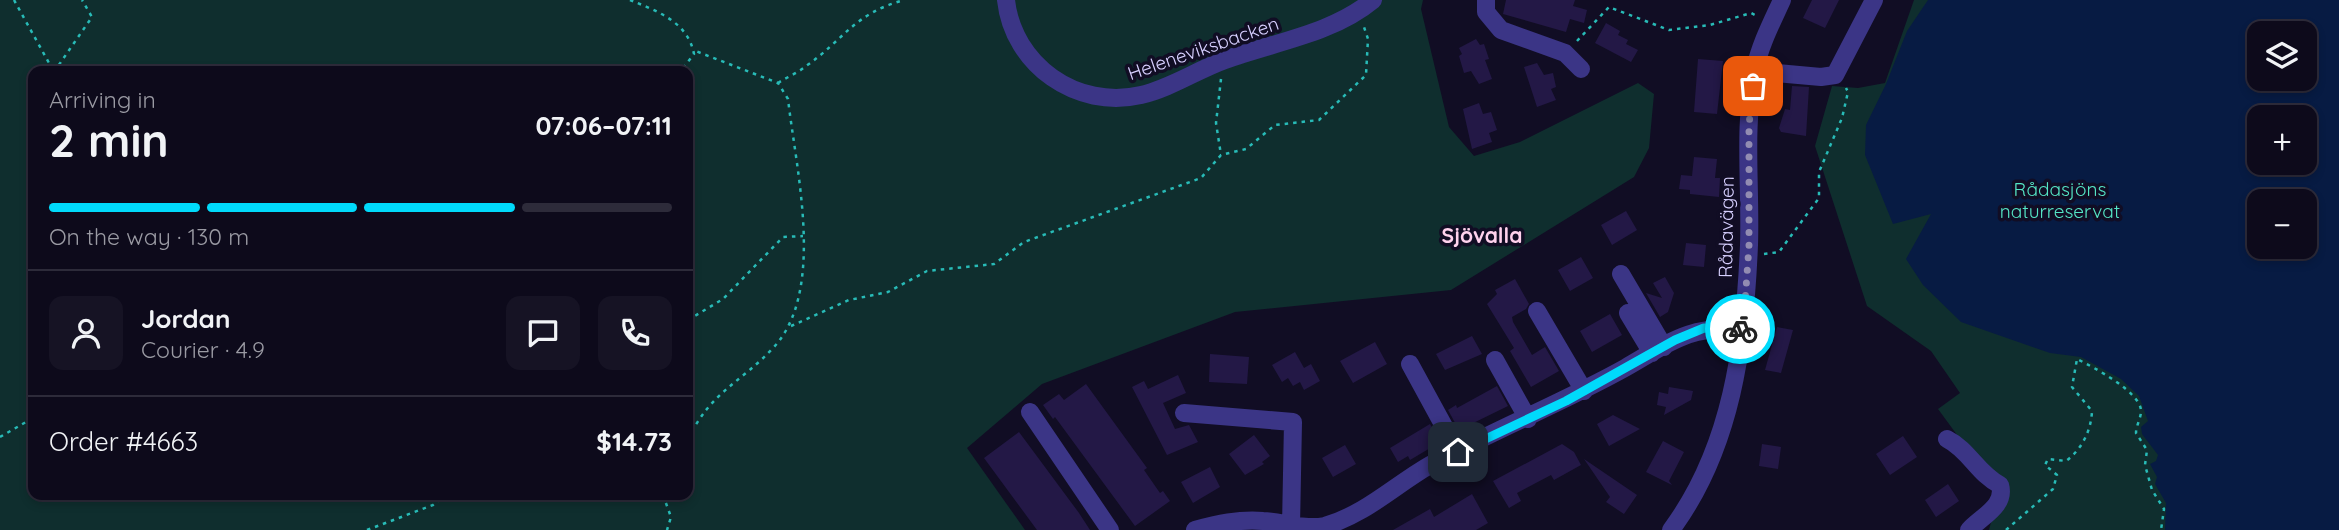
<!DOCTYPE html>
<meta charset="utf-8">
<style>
:root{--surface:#0d0a1b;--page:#161324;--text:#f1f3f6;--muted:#9a9aa3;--line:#2d2b3a;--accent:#00dafb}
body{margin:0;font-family:Quicksand,sans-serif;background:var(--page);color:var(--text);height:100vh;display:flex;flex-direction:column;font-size:26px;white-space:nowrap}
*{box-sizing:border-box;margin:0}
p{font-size:23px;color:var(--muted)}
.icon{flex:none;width:38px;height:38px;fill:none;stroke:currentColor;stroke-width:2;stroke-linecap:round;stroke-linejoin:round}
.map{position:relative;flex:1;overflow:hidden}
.drawer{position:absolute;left:28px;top:66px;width:665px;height:434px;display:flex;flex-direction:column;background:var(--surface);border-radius:14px;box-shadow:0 4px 10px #0003,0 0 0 2px var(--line)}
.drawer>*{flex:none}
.buttons{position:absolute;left:2247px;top:21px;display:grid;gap:14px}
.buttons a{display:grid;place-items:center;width:70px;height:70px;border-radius:14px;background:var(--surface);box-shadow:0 4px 10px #0003,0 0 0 2px var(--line);font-size:35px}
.pin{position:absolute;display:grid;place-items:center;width:60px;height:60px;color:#fff;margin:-30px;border-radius:14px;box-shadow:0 4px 10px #0006}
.courier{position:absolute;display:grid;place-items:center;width:70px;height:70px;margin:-35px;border:5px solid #00dafb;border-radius:50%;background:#fff;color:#222;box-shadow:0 2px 9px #0007}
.summary em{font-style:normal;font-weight:700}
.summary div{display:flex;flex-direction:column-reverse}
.summary{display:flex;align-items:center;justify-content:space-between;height:119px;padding:0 21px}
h1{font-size:46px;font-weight:700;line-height:52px}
.bar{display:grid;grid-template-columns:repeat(4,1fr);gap:10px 7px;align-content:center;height:84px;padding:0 21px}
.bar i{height:9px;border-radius:5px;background:var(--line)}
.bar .active{background:var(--accent)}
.bar p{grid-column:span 4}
.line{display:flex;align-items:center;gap:18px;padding:0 21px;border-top:2px solid var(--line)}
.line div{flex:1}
.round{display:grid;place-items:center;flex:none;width:74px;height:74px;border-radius:14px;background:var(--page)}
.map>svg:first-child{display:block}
</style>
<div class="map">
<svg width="2339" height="530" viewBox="0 0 2339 530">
<rect width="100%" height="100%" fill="#110d24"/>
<path fill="#0f2e2e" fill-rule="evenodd" d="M 0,0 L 1423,0 L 1421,9 L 1449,127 L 1474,156 L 1520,142 L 1638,83 L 1654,94 L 1649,148 L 1634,177 L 1451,290 L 1235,312 L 1042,384 L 967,448 L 1025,530 L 0,530 ZM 33,72 L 688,72 L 688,495 L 33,495 Z
M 1914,0 L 2339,0 L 2339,530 L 1989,530 L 1999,492 L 1938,409 L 1960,393 L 1931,351 L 1867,306 L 1815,146 L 1832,86 L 1858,88 L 1885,83 ZM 2259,33 L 2305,33 L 2305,79 L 2259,79 ZM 2259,117 L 2305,117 L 2305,163 L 2259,163 ZM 2259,201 L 2305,201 L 2305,247 L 2259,247 Z"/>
<path fill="#071b43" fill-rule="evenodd" d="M 1928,0 L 2339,0 L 2339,530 L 2165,530 L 2166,503 L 2155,484 L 2157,477 L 2150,464 L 2156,461 L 2158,455 L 2142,434 L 2141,427 L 2148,421 L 2139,396 L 2121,379 L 2081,357 L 2050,353 L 1961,322 L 1923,285 L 1906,259 L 1931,214 L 1893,224 L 1865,155 L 1866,125 L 1886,84 L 1907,31 ZM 2259,33 L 2305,33 L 2305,79 L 2259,79 ZM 2259,117 L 2305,117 L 2305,163 L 2259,163 ZM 2259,201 L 2305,201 L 2305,247 L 2259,247 Z"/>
<path fill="#231846" d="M 1506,0 L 1575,0 L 1573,6 L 1587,10 L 1584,23 L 1570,19 L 1566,32 L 1503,14 Z
M 1812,0 L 1839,0 L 1825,28 L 1803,18 Z
M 1606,23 L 1620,31 L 1618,35 L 1628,40 L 1626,44 L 1638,50 L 1631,62 L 1595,43 Z
M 1476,39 L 1480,45 L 1484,44 L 1489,59 L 1485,60 L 1492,79 L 1479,84 L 1471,71 L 1464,73 L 1459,56 L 1462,54 L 1459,48 Z
M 1698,59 L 1723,61 L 1717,114 L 1694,112 Z
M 1537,63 L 1544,75 L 1553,73 L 1556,87 L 1551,89 L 1556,100 L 1537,107 L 1524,67 Z
M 1792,86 L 1809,87 L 1806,136 L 1781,132 L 1779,128 L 1785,109 L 1790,110 Z
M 1479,103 L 1483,114 L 1491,112 L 1497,130 L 1489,133 L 1492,142 L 1472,149 L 1463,109 Z
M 1694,157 L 1717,159 L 1715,178 L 1720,178 L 1719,197 L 1690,194 L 1690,190 L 1679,189 L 1681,175 L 1692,176 Z
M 1626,211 L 1637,230 L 1612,245 L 1601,225 Z
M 1686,243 L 1706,245 L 1704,267 L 1683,265 Z
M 1581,257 L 1593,278 L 1570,291 L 1558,270 Z
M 1665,277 L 1674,293 L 1668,312 L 1660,317 L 1646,293 L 1662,298 L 1653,283 Z
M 1515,279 L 1529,304 L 1526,309 L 1512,317 L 1513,322 L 1532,355 L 1545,347 L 1559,371 L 1531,387 L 1510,351 L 1514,348 L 1487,304 L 1497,294 L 1495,290 Z
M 1610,314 L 1622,335 L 1592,352 L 1580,331 Z
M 1777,327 L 1793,330 L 1781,373 L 1765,370 Z
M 1472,336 L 1482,354 L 1445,370 L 1436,354 Z
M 1375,342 L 1387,364 L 1353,383 L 1340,361 Z
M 1295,352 L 1304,368 L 1311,364 L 1320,381 L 1304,390 L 1300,382 L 1293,386 L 1288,378 L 1282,382 L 1272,365 Z
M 1210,354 L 1249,357 L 1247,384 L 1209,382 Z
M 1178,375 L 1186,393 L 1163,403 L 1175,429 L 1189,425 L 1198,442 L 1167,455 L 1132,387 L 1144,381 L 1148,389 Z
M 1086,384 L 1147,468 L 1144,470 L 1160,493 L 1163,491 L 1170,501 L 1135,526 L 1055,417 L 1053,419 L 1043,405 L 1059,394 L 1064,400 Z
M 1497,386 L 1508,406 L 1459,430 L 1448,410 L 1456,405 L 1457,408 Z
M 1669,387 L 1693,391 L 1691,400 L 1664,415 L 1666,407 L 1657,405 L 1659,392 L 1668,394 Z
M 1613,415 L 1640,429 L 1609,446 L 1597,424 Z
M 1430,424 L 1439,441 L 1437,444 L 1410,460 L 1408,456 L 1398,462 L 1390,448 Z
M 1019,432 L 1079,513 L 1090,530 L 1037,530 L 984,458 Z
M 1254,435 L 1270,456 L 1262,462 L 1264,464 L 1245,475 L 1229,454 Z
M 1903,436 L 1917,457 L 1890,475 L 1876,454 Z
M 1663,441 L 1684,452 L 1669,481 L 1672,485 L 1646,472 Z
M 1562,444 L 1574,452 L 1581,465 L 1554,480 L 1551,475 L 1517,493 L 1521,501 L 1509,508 L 1493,481 Z
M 1762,444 L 1781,447 L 1778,469 L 1759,466 Z
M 1345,445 L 1356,464 L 1333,477 L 1322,458 Z
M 1584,459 L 1637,495 L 1624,514 L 1606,502 L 1610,497 Z
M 1210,467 L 1220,487 L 1193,503 L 1181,482 Z
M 1948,484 L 1959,501 L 1936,517 L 1925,500 Z
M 1472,494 L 1488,523 L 1476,530 L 1393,530 L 1430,509 L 1434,517 Z"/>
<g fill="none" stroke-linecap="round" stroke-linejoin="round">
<path stroke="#28bbb7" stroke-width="2.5" stroke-dasharray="3.5 5" stroke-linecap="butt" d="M 14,0 L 54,72
M 630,0 C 657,11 688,22 694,54 L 680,72
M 1577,41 L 1609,7 L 1669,30 L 1710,25 L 1751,13 L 1757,16
M 54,72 L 92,17 L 82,0
M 1221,79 L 1216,123 L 1221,155
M 778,83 C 787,77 798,73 806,66 C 845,39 853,14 904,0
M 1764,254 L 1779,252 L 1819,198 L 1819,172 L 1842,118 L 1848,92 L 1846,88
M 688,320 L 723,299 L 783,237 L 803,236
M 791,326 L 849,300 L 888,292 L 927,271 L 994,264 L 1024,242 L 1201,178 L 1221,155 L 1246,149 L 1275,125 L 1319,120 L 1366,75 L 1368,39 L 1364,27
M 0,437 L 33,418
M 688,439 C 712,390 741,383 774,347 C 826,290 796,170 788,99 L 778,83 L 693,50
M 663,495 L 671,517 L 667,530
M 367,530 L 433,505 L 445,495
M 2006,530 L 2053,489 L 2057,475 L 2045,465 L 2048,459 L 2066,461 C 2082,449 2091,431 2092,411 L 2072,387 L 2077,359 C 2093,367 2141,392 2141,411 C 2141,418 2136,426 2136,433 L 2147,450 L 2145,465 L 2152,490 L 2164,509 L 2161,530"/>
<path stroke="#3b3586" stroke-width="18" d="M 1006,0 C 1013,65 1077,110 1141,95 C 1171,88 1197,70 1225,60 C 1274,42 1332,34 1373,0
M 1486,0 L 1486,12 L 1501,30 L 1565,53 L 1581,69
M 1743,70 L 1821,77 L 1835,75 L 1874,0
M 1621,274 L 1664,347
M 1537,311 L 1584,391
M 1628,313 L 1652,353
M 1495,360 L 1528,419
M 1410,364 L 1458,452
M 1030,412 L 1110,530
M 1184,413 L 1293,422 L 1291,526
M 1947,439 C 1969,450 1978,474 2000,485 C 2006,506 1982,516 1969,530
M 1195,530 C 1217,524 1239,519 1263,521 C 1284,522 1303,530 1325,526 C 1366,514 1395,485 1430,465 C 1494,430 1562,403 1625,368 C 1669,343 1690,324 1743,330
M 1671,530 C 1732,448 1745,344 1749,245 C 1751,187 1743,127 1755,69 C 1760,45 1772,22 1782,0"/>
</g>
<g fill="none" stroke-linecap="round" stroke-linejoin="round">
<path stroke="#928cb2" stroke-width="7" stroke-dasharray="0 12.6" d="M 1740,329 L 1743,330 L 1749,246 L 1749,125 L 1753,86"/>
<path stroke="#00dafb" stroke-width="9" d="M 1458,452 L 1566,401 L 1675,340 L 1704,328 L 1740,329"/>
</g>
<g text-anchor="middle" stroke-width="7" stroke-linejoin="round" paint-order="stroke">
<g font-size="19" fill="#d7d0ff" stroke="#110d24">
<text transform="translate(1203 48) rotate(-19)" y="7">Heleneviksbacken</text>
<text transform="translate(1726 227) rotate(-89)" y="7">Rådavägen</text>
</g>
<g font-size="19" fill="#55e6c6" stroke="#110d24">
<text x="2060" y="196">Rådasjöns<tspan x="2060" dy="22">naturreservat</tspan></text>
</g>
<g font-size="21" font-weight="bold" fill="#ffd2ed" stroke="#110d24">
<text x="1482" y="243">Sjövalla</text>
</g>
</g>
</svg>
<div class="buttons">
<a><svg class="icon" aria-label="layers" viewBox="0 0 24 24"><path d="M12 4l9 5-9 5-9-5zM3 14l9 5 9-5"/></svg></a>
<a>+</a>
<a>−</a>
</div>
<div class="pin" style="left:1753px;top:86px;background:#ea580c"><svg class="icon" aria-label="bag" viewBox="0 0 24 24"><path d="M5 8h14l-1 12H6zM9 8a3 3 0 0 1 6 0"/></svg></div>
<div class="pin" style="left:1458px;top:452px;background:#1f2937"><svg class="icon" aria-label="home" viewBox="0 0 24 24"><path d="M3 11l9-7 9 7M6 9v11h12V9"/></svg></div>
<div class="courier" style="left:1740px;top:329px"><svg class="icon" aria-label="bike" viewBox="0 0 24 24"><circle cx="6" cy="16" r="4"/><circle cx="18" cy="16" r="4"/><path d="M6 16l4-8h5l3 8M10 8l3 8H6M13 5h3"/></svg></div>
<section class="drawer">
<div class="summary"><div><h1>2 min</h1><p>Arriving in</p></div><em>07:06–07:11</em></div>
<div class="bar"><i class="active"></i><i class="active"></i><i class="active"></i><i></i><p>On the way · 130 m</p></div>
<div class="line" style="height:126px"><a class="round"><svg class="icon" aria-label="person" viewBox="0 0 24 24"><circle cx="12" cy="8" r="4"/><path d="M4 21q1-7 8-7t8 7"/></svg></a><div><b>Jordan</b><p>Courier · 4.9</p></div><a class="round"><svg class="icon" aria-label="chat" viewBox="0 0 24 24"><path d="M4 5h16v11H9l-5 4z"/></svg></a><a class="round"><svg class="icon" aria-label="phone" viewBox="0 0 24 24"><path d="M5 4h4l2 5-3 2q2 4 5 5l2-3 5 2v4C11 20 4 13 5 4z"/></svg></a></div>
<div class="line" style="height:91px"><div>Order #4663</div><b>$14.73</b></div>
</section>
</div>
